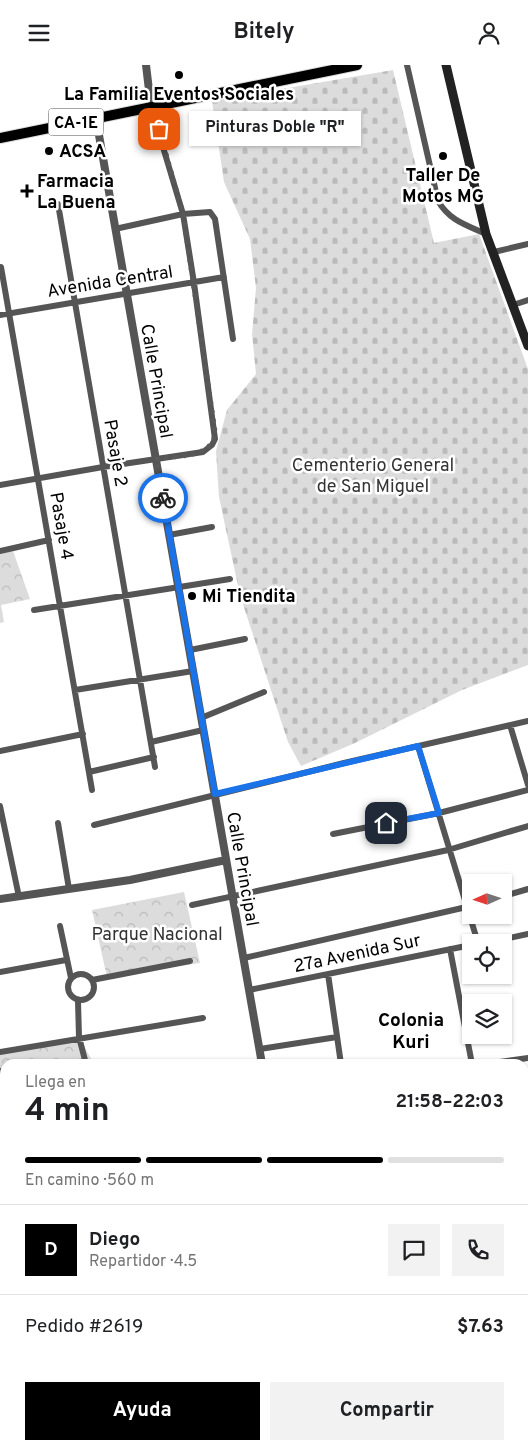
<!DOCTYPE html>
<html lang="es">
<meta charset="utf-8">
<style>
:root{--surface:#fff;--page:#f2f2f2;--text:#202124;--muted:#757577;--line:#e0e0e0;--accent:#000}
body{margin:0;font-family:Overpass,sans-serif;background:var(--page);color:var(--text);height:100vh;display:flex;flex-direction:column;font-size:19px;white-space:nowrap}
*{box-sizing:border-box;margin:0}
p{font-size:16px;color:var(--muted)}
.icon{flex:none;width:28px;height:28px;fill:none;stroke:currentColor;stroke-width:2;stroke-linecap:round;stroke-linejoin:round}
.map{position:relative;flex:1;overflow:hidden}
.drawer{position:absolute;left:0px;top:994px;width:529px;height:391px;display:flex;flex-direction:column;background:var(--surface);border-radius:15px 15px 0 0;box-shadow:0 1px 4px #0004}
.drawer>*{flex:none}
.needle{width:32px;rotate:267deg}
.buttons{position:absolute;left:462px;top:809px;display:grid;gap:10px}
.buttons a{display:grid;place-items:center;width:50px;height:50px;border-radius:0px;background:var(--surface);box-shadow:0 1px 4px #0004;font-size:25px}
.pin{position:absolute;display:grid;place-items:center;width:42px;height:42px;color:#fff;margin:-21px;border-radius:10px;box-shadow:0 2px 8px #0006}
.courier{position:absolute;display:grid;place-items:center;width:50px;height:50px;margin:-25px;border:4px solid #1a73e8;border-radius:50%;background:#fff;color:#222;box-shadow:0 1px 6px #0007}
.bubble{position:absolute;height:35px;border-radius:0px;background:var(--surface);box-shadow:0 1px 4px #0004;font-size:16px;font-weight:700;line-height:35px;text-align:center}
.summary em{font-style:normal;font-weight:700}
.summary div{display:flex;flex-direction:column-reverse}
.summary{display:flex;align-items:center;justify-content:space-between;height:85px;padding:0 25px}
h1{font-size:32px;font-weight:700;line-height:38px}
.bar{display:grid;grid-template-columns:repeat(4,1fr);gap:8px 5px;align-content:center;height:60px;padding:0 25px}
.bar i{height:6px;border-radius:4px;background:var(--line)}
.bar .current{background:var(--accent)}
.bar p{grid-column:span 4}
.line{display:flex;align-items:center;gap:12px;padding:0 25px;border-top:1px solid var(--line)}
.line div{flex:1}
.round{display:grid;place-items:center;flex:none;width:52px;height:52px;border-radius:0px;background:var(--page)}
.cta{display:flex;gap:10px;margin-top:auto;padding:10px 25px}
.cta a{flex:1;height:58px;border-radius:0px;background:var(--accent);color:#fff;font-size:20px;font-weight:700;line-height:58px;text-align:center}
.cta a+a{background:var(--page);color:var(--text)}
header{display:flex;justify-content:space-between;align-items:center;height:65px;padding:0 25px;background:var(--surface);font-size:22px;font-weight:700}
.map>svg:first-child{display:block}
</style>
<header><svg class="icon" aria-label="menu" viewBox="0 0 24 24"><path d="M4 6h16M4 12h16M4 18h16"/></svg>Bitely<svg class="icon" aria-label="person" viewBox="0 0 24 24"><circle cx="12" cy="8" r="4"/><path d="M4 21q1-7 8-7t8 7"/></svg></header>
<div class="map">
<svg width="528" height="1384" viewBox="0 0 528 1384">
<defs>
<pattern id="cemetery-stones" width="16" height="16" patternUnits="userSpaceOnUse" patternTransform="scale(1.25)"><rect width="16" height="16" fill="#dcdcdc"/><path d="M2 7V4a2 2 0 0 1 4 0v3zM10 15v-3a2 2 0 0 1 4 0v3z" fill="#bbb"/></pattern>
<pattern id="park-crowns" width="20" height="18" patternUnits="userSpaceOnUse" patternTransform="scale(1.25)"><rect width="20" height="18" fill="#dcdcdc"/><path d="M2 6a3 3 0 1 1 6 0M12 15a3 3 0 1 1 6 0" fill="none" stroke="#bbb"/></pattern>
</defs>
<rect width="100%" height="100%" fill="#fff"/>
<path fill="url(#cemetery-stones)" d="M 393,5 L 434,178 L 479,169 L 528,304 L 528,600 L 462,625 L 355,678 L 301,701 L 288,677 L 240,530 L 219,432 L 216,386 L 227,345 L 256,309 L 252,269 L 256,223 L 250,174 L 224,117 L 212,36 Z"/>
<path fill="url(#park-crowns)" d="M 13,486 L 30,534 L 1,540 L 4,557 L 0,558 L 0,489 Z
M 184,827 L 200,898 L 107,912 L 92,845 Z
M 79,972 L 94,999 L 5,999 L 5,1025 L 0,1005 L 0,987 Z
M 528,1340 L 528,1384 L 448,1384 L 447,1380 L 524,1380 L 524,1341 Z"/>
<g fill="none" stroke-linecap="round" stroke-linejoin="round">
<path stroke="#a3a3a3" stroke-width="14" d="M 431,1380 L 434,1384"/>
<defs>
<path id="trunk" d="M 0,73 L 357,0"/>
</defs>
<use href="#trunk" stroke="#dbdbdb" stroke-width="12"/>
<path stroke="#555" stroke-width="6" d="M 407,0 L 438,136 C 450,156 466,160 486,169
M 58,139 L 155,702
M 115,164 L 183,149 L 210,147 L 215,154 L 233,274
M 494,187 L 528,179
M 1,202 L 92,725
M 513,240 L 528,235
M 0,250 L 224,212
M 0,420 L 103,402 L 203,387 L 212,380 L 215,374 L 194,218 L 183,149 L 151,42
M 169,470 L 212,462
M 0,486 L 49,475
M 34,545 L 230,514
M 190,585 L 245,574
M 75,625 L 193,606
M 201,653 L 264,627
M 510,660 L 528,720
M 151,677 L 203,665
M 418,681 L 478,878
M 0,686 L 83,669
M 89,707 L 154,692
M 0,741 L 19,832
M 58,758 L 69,824
M 94,760 L 344,698 L 528,656
M 333,769 L 439,748 L 528,725
M 504,831 L 528,824
M 192,840 L 448,785 L 528,761
M 60,861 L 71,913
M 486,878 L 528,869
M 450,884 L 472,999
M 244,893 L 471,841
M 0,907 L 66,895
M68 922a13 13 0 1 1 26 0a13 13 0 1 1-26 0Z
M 328,909 L 341,999
M 92,915 L 190,896
M 249,925 L 471,880
M 78,936 L 79,972 L 86,999
M 260,984 L 337,972
M 0,987 L 203,953
M 486,999 L 528,993
M 0,1006 L 5,1027
M 0,1069 L 5,1068
M 524,1142 L 528,1141
M 524,1211 L 528,1210
M 2,1213 L 5,1213
M 1,1272 L 5,1272
M 524,1339 L 528,1338
M 205,1380 L 206,1384
M 267,1380 L 268,1384
M 328,1380 L 329,1384
M 362,1380 L 366,1384"/>
<path stroke="#555" stroke-width="8" d="M 146,0 L 151,42
M 96,53 L 262,999
M 0,834 L 130,815 L 226,795
M 524,1067 L 528,1066
M 0,1143 L 5,1143
M 0,1154 L 5,1153"/>
<path stroke="#222" stroke-width="9" d="M 446,0 L 486,169 L 528,281"/>
<use href="#trunk" stroke="#000" stroke-width="10"/>
</g>
<g fill="none" stroke-linecap="round" stroke-linejoin="round">
<path stroke="#595959" stroke-width="5" stroke-dasharray="0 9" d="M 159,64 L 183,149 L 215,366 C 214,394 177,390 156,394 L 163,433"/>
<path stroke="#1a73e8" stroke-width="6" d="M 163,433 L 215,729 L 418,681 L 439,748 L 386,758"/>
</g>
<g fill="#000" stroke="#fff" stroke-width="2">
<circle cx="179" cy="10" r="5"/>
<circle cx="49" cy="86" r="5"/>
<circle cx="443" cy="91" r="5"/>
<path d="M24.5 118.5h5v5h5v5h-5v5h-5v-5h-5v-5h5z"/>
<circle cx="192" cy="531" r="5"/>
</g>
<g text-anchor="middle" stroke-width="5" stroke-linejoin="round" paint-order="stroke">
<rect fill="#fff" stroke="#4c4c4c" stroke-width="1" x="48.5" y="43.5" width="55" height="27" rx="4"/>
<g font-size="16" font-weight="bold" fill="#000">
<text x="76" y="63">CA-1E</text>
</g>
<g font-size="18" font-weight="bold" fill="#000" stroke="#fff" text-anchor="start">
<text x="179" y="35" text-anchor="middle">La Familia Eventos Sociales</text>
<text x="59" y="92">ACSA</text>
<text x="443" y="116" text-anchor="middle">Taller De<tspan x="443" dy="21">Motos MG</tspan></text>
<text x="37" y="122">Farmacia<tspan x="37" dy="21">La Buena</tspan></text>
<text x="202" y="537">Mi Tiendita</text>
</g>
<g font-size="18" fill="#000" stroke="#fff">
<text transform="translate(110 216) rotate(-9)" y="6">Avenida Central</text>
<text transform="translate(157 316) rotate(80)" y="6">Calle Principal</text>
<text transform="translate(116 388) rotate(80)" y="6">Pasaje 2</text>
<text transform="translate(62 461) rotate(80)" y="6">Pasaje 4</text>
<text transform="translate(243 804) rotate(80)" y="6">Calle Principal</text>
<text transform="translate(357 888) rotate(-12)" y="6">27a Avenida Sur</text>
</g>
<g font-size="18" fill="#333" stroke="#fff">
<text x="373" y="406">Cementerio General<tspan x="373" dy="21">de San Miguel</tspan></text>
<text x="157" y="875">Parque Nacional</text>
</g>
<g font-size="19" font-weight="bold" fill="#000" stroke="#fff">
<text x="411" y="961">Colonia<tspan x="411" dy="22">Kuri</tspan></text>
</g>
</g>
</svg>
<div class="buttons">
<a><svg class="needle" viewBox="-14 -14 28 28"><path d="M0-13l5 13h-10z" fill="#e53935"/><path d="M0 13l5-13h-10z" fill="#757577"/></svg></a>
<a><svg class="icon" aria-label="locate" viewBox="0 0 24 24"><circle cx="12" cy="12" r="6"/><path d="M12 2v4M12 18v4M2 12h4M18 12h4"/></svg></a>
<a><svg class="icon" aria-label="layers" viewBox="0 0 24 24"><path d="M12 4l9 5-9 5-9-5zM3 14l9 5 9-5"/></svg></a>
</div>
<div class="pin" style="left:159px;top:64px;background:#ea580c"><svg class="icon" aria-label="bag" viewBox="0 0 24 24"><path d="M5 8h14l-1 12H6zM9 8a3 3 0 0 1 6 0"/></svg></div>
<div class="pin" style="left:386px;top:758px;background:#1f2937"><svg class="icon" aria-label="home" viewBox="0 0 24 24"><path d="M3 11l9-7 9 7M6 9v11h12V9"/></svg></div>
<div class="courier" style="left:163px;top:433px"><svg class="icon" aria-label="bike" viewBox="0 0 24 24"><circle cx="6" cy="16" r="4"/><circle cx="18" cy="16" r="4"/><path d="M6 16l4-8h5l3 8M10 8l3 8H6M13 5h3"/></svg></div>
<div class="bubble" style="left:189px;top:46px;width:172px">Pinturas Doble &quot;R&quot;</div>
<section class="drawer">
<div class="summary"><div><h1>4 min</h1><p>Llega en</p></div><em>21:58–22:03</em></div>
<div class="bar"><i class="current"></i><i class="current"></i><i class="current"></i><i></i><p>En camino · 560 m</p></div>
<div class="line" style="height:90px"><b class="round" style="background:var(--accent);color:#fff">D</b><div><b>Diego</b><p>Repartidor · 4.5</p></div><a class="round"><svg class="icon" aria-label="chat" viewBox="0 0 24 24"><path d="M4 5h16v11H9l-5 4z"/></svg></a><a class="round"><svg class="icon" aria-label="phone" viewBox="0 0 24 24"><path d="M5 4h4l2 5-3 2q2 4 5 5l2-3 5 2v4C11 20 4 13 5 4z"/></svg></a></div>
<div class="line" style="height:65px"><div>Pedido #2619</div><b>$7.63</b></div>
<div class="cta"><a>Ayuda</a><a>Compartir</a></div>
</section>
</div>
